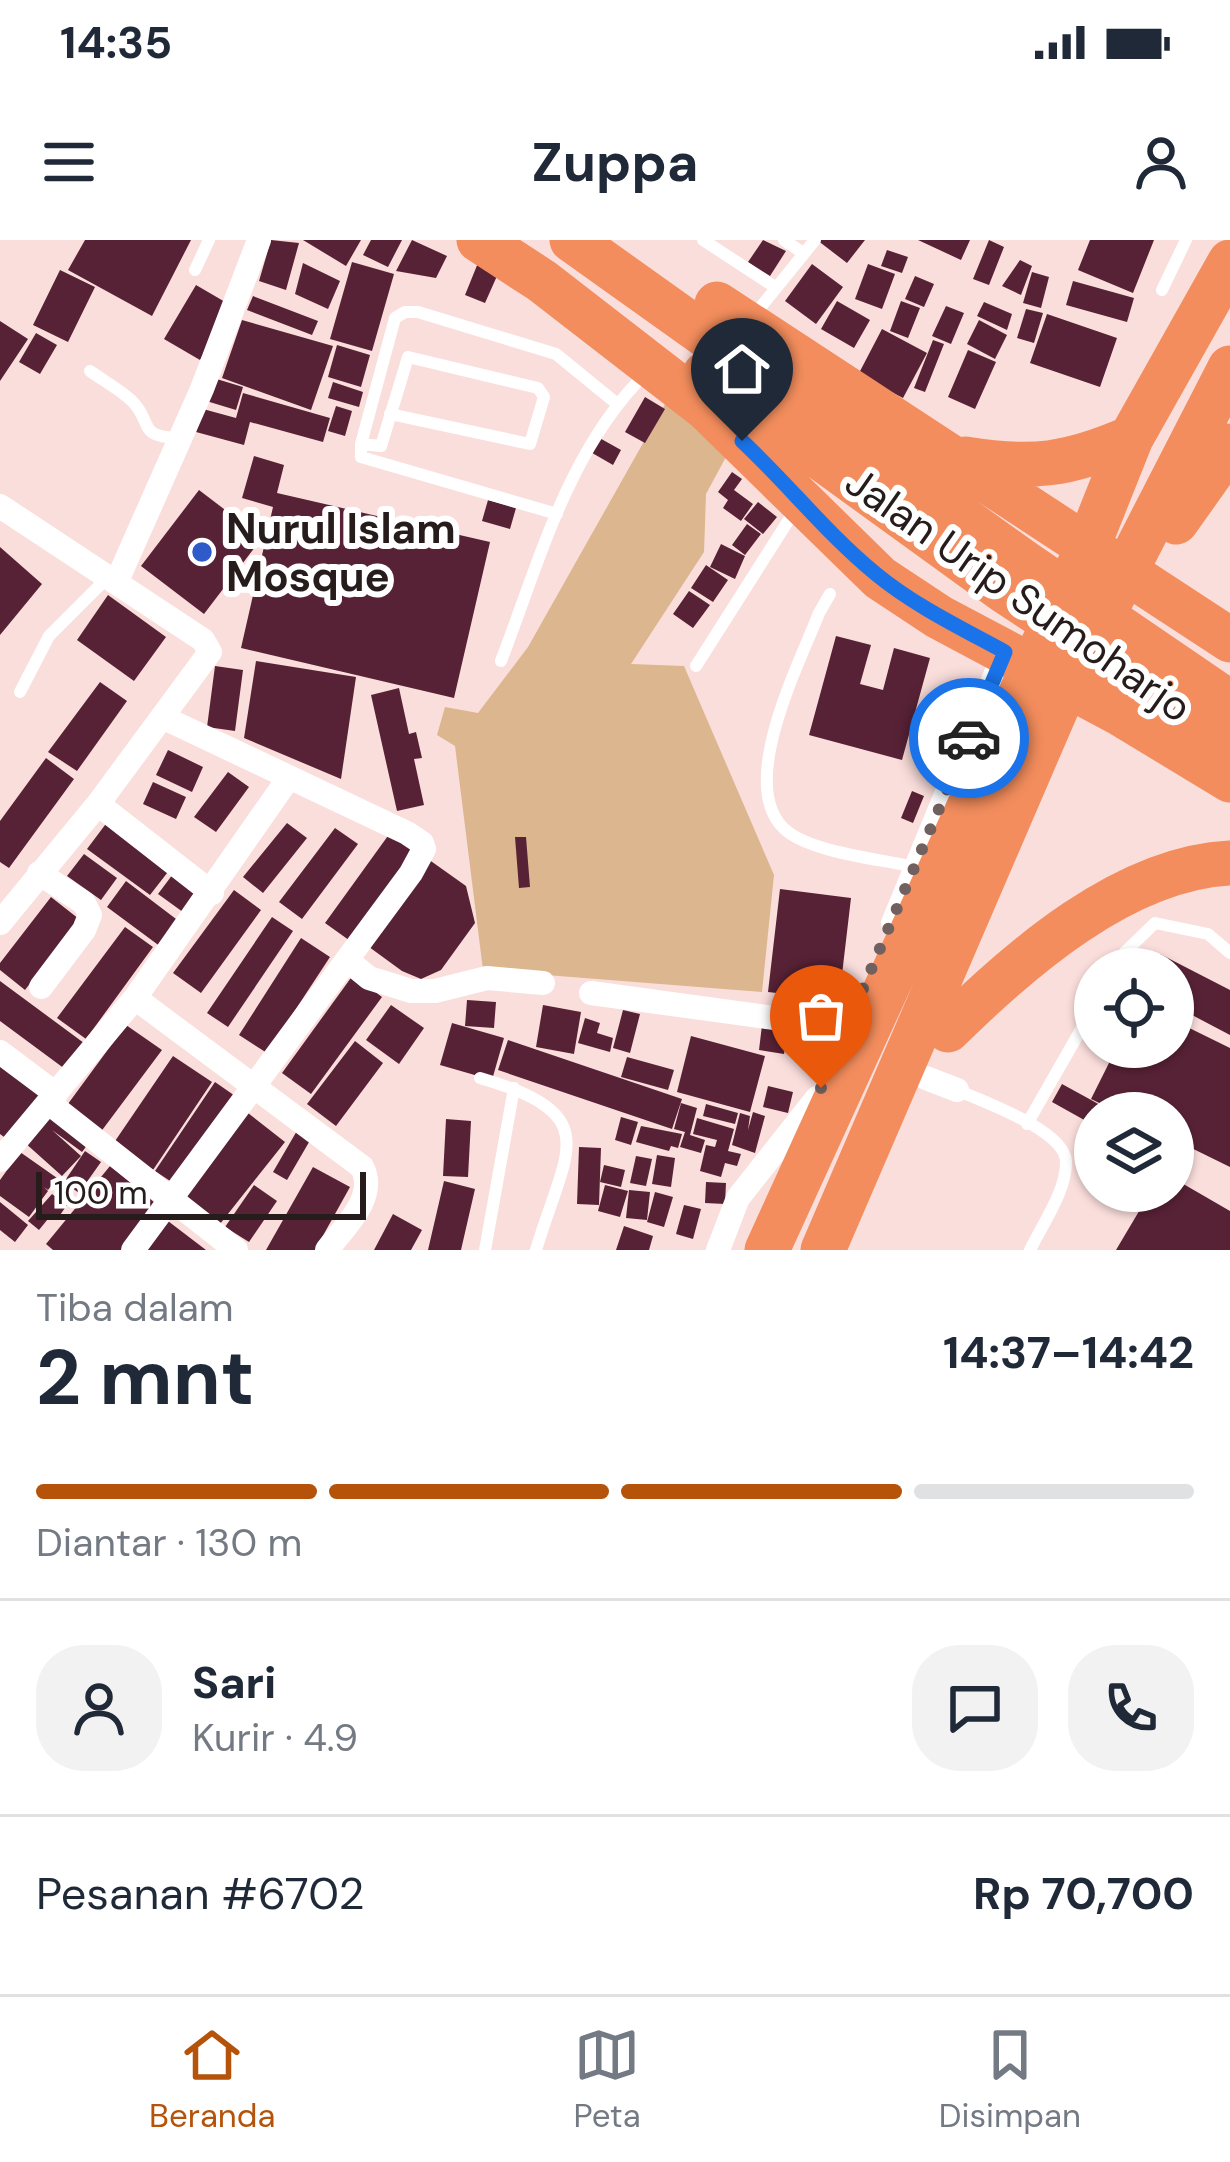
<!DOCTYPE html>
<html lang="id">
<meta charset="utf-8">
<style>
:root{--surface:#fff;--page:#f2f2f3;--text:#1f2937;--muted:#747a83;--line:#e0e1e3;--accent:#b45309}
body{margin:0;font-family:"DM Sans",sans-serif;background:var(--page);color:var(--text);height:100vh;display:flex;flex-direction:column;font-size:45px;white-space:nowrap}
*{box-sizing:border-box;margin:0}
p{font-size:39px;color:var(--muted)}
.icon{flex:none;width:66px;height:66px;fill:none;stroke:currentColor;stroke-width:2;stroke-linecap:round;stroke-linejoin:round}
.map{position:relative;height:1010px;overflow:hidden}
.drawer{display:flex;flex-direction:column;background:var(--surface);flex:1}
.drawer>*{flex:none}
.buttons{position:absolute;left:1074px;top:708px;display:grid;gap:24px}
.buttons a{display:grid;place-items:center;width:120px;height:120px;border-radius:50%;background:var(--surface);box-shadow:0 3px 9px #0004;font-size:60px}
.scale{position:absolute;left:36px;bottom:30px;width:330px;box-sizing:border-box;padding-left:12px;border:6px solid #261c1c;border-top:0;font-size:33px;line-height:42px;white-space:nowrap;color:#261c1c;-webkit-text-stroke:9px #fff;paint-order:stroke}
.pin{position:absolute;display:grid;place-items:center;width:102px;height:102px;color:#fff;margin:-123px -51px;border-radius:50% 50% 50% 0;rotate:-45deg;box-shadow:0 0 12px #0007}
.pin .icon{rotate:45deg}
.courier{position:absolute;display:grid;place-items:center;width:120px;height:120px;margin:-60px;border:9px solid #1a73e8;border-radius:50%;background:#fff;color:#222;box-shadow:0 3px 15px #0007}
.head em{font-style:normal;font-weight:700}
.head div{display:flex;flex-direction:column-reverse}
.head{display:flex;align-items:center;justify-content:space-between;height:204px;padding:0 36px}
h1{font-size:78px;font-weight:700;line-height:90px}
.bar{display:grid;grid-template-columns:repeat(4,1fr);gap:18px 12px;align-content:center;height:144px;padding:0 36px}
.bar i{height:15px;border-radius:9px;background:var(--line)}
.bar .selected{background:var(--accent)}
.bar p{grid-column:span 4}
.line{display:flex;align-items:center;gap:30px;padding:0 36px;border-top:3px solid var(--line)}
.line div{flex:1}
.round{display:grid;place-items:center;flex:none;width:126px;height:126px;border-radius:48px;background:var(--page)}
.status{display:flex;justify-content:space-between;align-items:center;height:84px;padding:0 60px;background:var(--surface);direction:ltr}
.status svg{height:33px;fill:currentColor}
header{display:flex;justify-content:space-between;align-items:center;height:156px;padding:0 36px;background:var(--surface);font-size:54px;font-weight:700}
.menu{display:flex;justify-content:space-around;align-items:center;height:168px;border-top:3px solid var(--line);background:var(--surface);font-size:33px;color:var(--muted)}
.menu a{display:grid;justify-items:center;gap:6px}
.menu .selected{color:var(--accent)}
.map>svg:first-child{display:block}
</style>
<div class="status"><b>14:35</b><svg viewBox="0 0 49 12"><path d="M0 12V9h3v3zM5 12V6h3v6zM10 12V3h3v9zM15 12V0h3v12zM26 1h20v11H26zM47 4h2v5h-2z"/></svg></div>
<header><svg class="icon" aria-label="menu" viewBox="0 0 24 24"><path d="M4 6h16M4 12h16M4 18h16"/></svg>Zuppa<svg class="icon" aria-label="person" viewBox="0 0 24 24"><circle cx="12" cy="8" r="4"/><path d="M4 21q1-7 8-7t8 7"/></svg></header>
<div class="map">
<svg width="1230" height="1010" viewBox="0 0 1230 1010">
<rect width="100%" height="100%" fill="#fadedc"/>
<path fill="#dbb68e" d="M 673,150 L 733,204 L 706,254 L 704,312 L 631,424 L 684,426 L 774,635 L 762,752 L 483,730 L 455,506 L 437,495 L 445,467 L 478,473 L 528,407 Z"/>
<path fill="#582236" d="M 85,0 L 191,0 L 152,76 L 68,30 Z
M 271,0 L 299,3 L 286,50 L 259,41 Z
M 303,0 L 361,0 L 346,26 Z
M 371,0 L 402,0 L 388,27 L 363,15 Z
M 412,0 L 447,16 L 436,38 L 396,31 Z
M 763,0 L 786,11 L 770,36 L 748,22 Z
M 817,0 L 865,0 L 847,23 Z
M 918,0 L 970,0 L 961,20 Z
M 989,0 L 1004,7 L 989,45 L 973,39 Z
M 1090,0 L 1154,0 L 1133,53 L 1078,30 Z
M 887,10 L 908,17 L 902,33 L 881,26 Z
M 480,18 L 501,27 L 485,63 L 465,55 Z
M 1020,20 L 1032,26 L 1021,55 L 1002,46 Z
M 352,22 L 394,34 L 372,111 L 330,99 Z
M 303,23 L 340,41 L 328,69 L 295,54 Z
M 812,24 L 843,47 L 816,84 L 785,61 Z
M 868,24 L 895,34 L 882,69 L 855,59 Z
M 60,30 L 95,47 L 68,102 L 33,85 Z
M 1032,32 L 1049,37 L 1041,68 L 1023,63 Z
M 915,36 L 934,44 L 924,67 L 905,59 Z
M 1073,41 L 1134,58 L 1127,82 L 1066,65 Z
M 196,45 L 232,66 L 200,120 L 164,99 Z
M 253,56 L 318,81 L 312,95 L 247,70 Z
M 837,61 L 870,80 L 854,108 L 821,89 Z
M 901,61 L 920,68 L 908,98 L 890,91 Z
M 984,62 L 1012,74 L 1007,90 L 977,76 Z
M 946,66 L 964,73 L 951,104 L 932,96 Z
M 1026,69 L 1043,73 L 1034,103 L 1017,98 Z
M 1047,74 L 1117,98 L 1100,147 L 1030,123 Z
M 242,80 L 333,106 L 311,170 L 222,138 Z
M 979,80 L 1007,95 L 995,119 L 967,104 Z
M 0,81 L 28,99 L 0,141 Z
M 882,89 L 927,113 L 903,158 L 858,135 Z
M 36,93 L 57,105 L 40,134 L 19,122 Z
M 933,100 L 944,104 L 925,152 L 914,148 Z
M 337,105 L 370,115 L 361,147 L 328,137 Z
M 968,110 L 996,122 L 975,169 L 948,157 Z
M 210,137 L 243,147 L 236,170 L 203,160 Z
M 333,142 L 363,152 L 359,167 L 328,158 Z
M 243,153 L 330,178 L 323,202 L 250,182 L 244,205 L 196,192 L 203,169 L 236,178 Z
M 645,157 L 665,169 L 645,203 L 625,192 Z
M 336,166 L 352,171 L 345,196 L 328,191 Z
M 596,196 L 621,210 L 613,225 L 587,210 Z
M 254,216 L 284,225 L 277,253 L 490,302 L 454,458 L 241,408 L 273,267 L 242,258 Z
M 732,232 L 742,239 L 734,250 L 753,264 L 741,281 L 723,268 L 728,260 L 718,252 Z
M 199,250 L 262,298 L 204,374 L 141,326 Z
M 488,260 L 516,268 L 510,289 L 482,281 Z
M 758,262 L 777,277 L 763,294 L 744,279 Z
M 747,284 L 761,294 L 745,315 L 732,305 Z
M 721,304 L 745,316 L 735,339 L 710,327 Z
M 0,307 L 42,344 L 0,395 Z
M 706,325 L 728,340 L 713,362 L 691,348 Z
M 689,351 L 710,365 L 693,388 L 673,374 Z
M 108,355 L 166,397 L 134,441 L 77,400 Z
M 836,396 L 871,405 L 860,444 L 883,450 L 894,408 L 930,418 L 902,520 L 809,495 Z
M 256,421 L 356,437 L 341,539 L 244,498 Z
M 215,426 L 243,430 L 235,491 L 207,487 Z
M 100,442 L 127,461 L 77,531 L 48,512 Z
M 399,448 L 409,494 L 416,492 L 422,518 L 414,519 L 424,565 L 397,571 L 371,455 Z
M 168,510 L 203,527 L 192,552 L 156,535 Z
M 46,518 L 74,539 L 9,628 L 0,622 L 0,581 Z
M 228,532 L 249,547 L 216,592 L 194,577 Z
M 153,542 L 186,557 L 176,579 L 143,564 Z
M 912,551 L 924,556 L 913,583 L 901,578 Z
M 108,581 L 171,628 L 150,655 L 87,609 Z
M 287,583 L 307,598 L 263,653 L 243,637 Z
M 335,588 L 358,604 L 302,679 L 279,662 Z
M 390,593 L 418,613 L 353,703 L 325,683 Z
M 515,597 L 526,597 L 530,647 L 519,648 Z
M 84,614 L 117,638 L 101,660 L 67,636 Z
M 428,619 L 466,646 L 475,683 L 441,730 L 421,739 L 402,731 L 365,704 Z
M 176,630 L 205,651 L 187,675 L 158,654 Z
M 126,641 L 180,682 L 161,707 L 107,667 Z
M 780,649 L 851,658 L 839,760 L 768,752 Z
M 234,650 L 261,670 L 201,753 L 173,733 Z
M 51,657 L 79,679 L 25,750 L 0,730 L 0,723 Z
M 272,677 L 293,691 L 228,787 L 207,773 Z
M 125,687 L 153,707 L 86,799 L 57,778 Z
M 301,698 L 330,717 L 267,813 L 239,795 Z
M 1160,714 L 1230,750 L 1230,795 L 1173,765 L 1173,729 L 1152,729 Z
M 353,735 L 382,757 L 311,854 L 282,833 Z
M 0,741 L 88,806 L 69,832 L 0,781 Z
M 467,760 L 496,762 L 494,788 L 465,786 Z
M 391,765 L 424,788 L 399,824 L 366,800 Z
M 543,765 L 581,772 L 574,814 L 536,807 Z
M 623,770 L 640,774 L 630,813 L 613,808 Z
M 585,778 L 600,783 L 597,793 L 613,798 L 610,812 L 578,803 Z
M 1173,780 L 1230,808 L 1230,927 L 1173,899 L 1173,873 L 1120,873 L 1091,859 L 1117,807 L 1173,807 Z
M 452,783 L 504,798 L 492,840 L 440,825 Z
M 126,785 L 162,810 L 97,897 L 62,872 Z
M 762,785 L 788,789 L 784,814 L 759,810 Z
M 796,795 L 818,797 L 817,822 L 795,820 Z
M 691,796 L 765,816 L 750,872 L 677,852 Z
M 508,800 L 682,859 L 672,889 L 498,830 Z
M 355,801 L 383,823 L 336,886 L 307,864 Z
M 173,816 L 212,842 L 151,933 L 111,907 Z
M 627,817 L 674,830 L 668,850 L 621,837 Z
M 0,823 L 46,860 L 12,903 L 0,894 Z
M 215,842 L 238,858 L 179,947 L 155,931 Z
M 1062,844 L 1093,861 L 1114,873 L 1095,873 L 1095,886 L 1052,862 Z
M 768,846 L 793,852 L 788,873 L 763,867 Z
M 681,863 L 697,868 L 690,895 L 705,900 L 701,913 L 680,907 L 685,892 L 674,889 Z
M 706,864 L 738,873 L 735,884 L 703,876 Z
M 54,871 L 91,900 L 82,912 L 52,890 L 81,916 L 62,936 L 24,902 Z
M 753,872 L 765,876 L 755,913 L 732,905 L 740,873 L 750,876 L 748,890 Z
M 248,873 L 285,902 L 220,984 L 183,955 Z
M 621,877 L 638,882 L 631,905 L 615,900 Z
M 697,878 L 734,889 L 728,911 L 741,914 L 737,926 L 725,923 L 721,937 L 700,931 L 706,905 L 715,907 L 717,900 L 693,894 Z
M 446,879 L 471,881 L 468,937 L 443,936 Z
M 641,886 L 682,894 L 678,908 L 671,906 L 669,911 L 636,902 Z
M 298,889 L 312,897 L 287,940 L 273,932 Z
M 579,907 L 601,908 L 599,965 L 577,964 Z
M 85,911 L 101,922 L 79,953 L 64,942 Z
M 20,912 L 57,938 L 48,950 L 44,947 L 48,951 L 29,977 L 0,956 L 0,940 Z
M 657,915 L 675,918 L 671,947 L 652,944 Z
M 636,916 L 652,919 L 646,946 L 630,943 Z
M 604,925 L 625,930 L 621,947 L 600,942 Z
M 110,926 L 160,967 L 124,1010 L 53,1010 L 46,1004 Z
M 313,927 L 350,947 L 315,1010 L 266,1010 Z
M 1173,938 L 1230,971 L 1230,1010 L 1116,1010 L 1151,951 L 1173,951 Z
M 444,941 L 475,949 L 461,1010 L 428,1010 Z
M 706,942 L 726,943 L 725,964 L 705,963 Z
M 254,945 L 277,961 L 249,1002 L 225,987 Z
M 605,945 L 628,951 L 620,977 L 598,971 Z
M 629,950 L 650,952 L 647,980 L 626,978 Z
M 655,952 L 673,957 L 664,987 L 647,982 Z
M 52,954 L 67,965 L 58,978 L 52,974 L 39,990 L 28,981 Z
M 0,962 L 28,985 L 15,1002 L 0,990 Z
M 684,965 L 701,969 L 693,999 L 676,994 Z
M 393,974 L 422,990 L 411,1010 L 374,1010 Z
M 168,981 L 206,1010 L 146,1010 Z
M 624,986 L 653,996 L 649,1010 L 616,1010 Z"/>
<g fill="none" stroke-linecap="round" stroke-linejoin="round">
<path stroke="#fff" stroke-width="12" d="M 703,0 L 775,47
M 784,0 L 803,13
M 195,30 L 209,0
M 1162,50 L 1186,0
M 751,79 L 815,0
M 90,131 C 104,141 119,149 131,160 C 154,182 136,197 178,198
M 361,204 L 381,206 L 382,203 L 408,117 L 538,148 L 544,157 L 530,204 L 390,174
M 557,274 L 361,217 L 361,204 L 395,78 L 405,72 L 418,72 L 556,114 L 616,163
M 830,354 L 819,373 C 800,423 733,550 788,592 C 816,613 880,619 914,627
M 501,421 C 540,320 568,209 648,131
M 696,426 L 797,267
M 20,452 L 49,396 L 106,339
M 1115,729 L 1124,713 L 1155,683 L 1208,694 L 1230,713
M 480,838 C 606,875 566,909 536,1010
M 957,850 C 984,862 1064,890 1066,921 C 1067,950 1042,985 1030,1010
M 1027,884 L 1095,765
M 485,1010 L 514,848"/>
<path stroke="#fff" stroke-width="24" d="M 0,266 L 203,400 L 210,412 L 98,564 L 0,683
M 117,341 L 202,149 L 259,0
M 98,564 L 212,653
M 39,633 L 84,663 L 90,675 L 84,690 L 41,747
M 893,683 L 1001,421
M 347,720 L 369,738 L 411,751 L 435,751 L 487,738 L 543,743
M 591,753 L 847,788
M 135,758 L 362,927 C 378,957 344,987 327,1010
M 0,812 L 56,854
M 926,838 L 957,850
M 49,863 L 236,1010
M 0,920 L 135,758 L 288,539
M 133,1010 L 411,633 L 424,609 L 422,603 L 407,593 L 162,477
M 718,1010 L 738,958 L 817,858"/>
<path stroke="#f38d5d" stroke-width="45" d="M 479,0 L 542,41 L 706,168 L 880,338 L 939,377 L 1121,474 L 1230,540
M 572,0 L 1025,323 L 1230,463
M 717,64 L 1230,400
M 705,134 L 1006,352 L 1230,499
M 965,219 C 1032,230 1069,225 1131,198
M 1176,282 L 1230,206
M 948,790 C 1020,719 1124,628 1230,623
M 767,1010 L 1088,306 L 1131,198 L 1230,22
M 823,1010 L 1062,455 L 1230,128"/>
</g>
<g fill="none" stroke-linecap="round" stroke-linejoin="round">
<path stroke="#70605f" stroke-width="12" stroke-dasharray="0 21.6" d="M 821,848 L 969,498"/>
<path stroke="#1a73e8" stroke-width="15" d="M 742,201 C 788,244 827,294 876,334 C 915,366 961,388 1005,412 L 969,498"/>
</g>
<circle fill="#2f5ac9" stroke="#fff" stroke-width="4.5" cx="202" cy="312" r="12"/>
<g text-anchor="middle" stroke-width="12" stroke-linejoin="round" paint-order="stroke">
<g font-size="42" font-weight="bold" fill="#261c1c" stroke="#fff" text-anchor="start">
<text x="226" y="303">Nurul Islam<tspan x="226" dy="48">Mosque</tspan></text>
</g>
<g font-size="42" fill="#261c1c" stroke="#fff">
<text transform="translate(1019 354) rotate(35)" y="15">Jalan Urip Sumoharjo</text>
</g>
</g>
</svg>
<div class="buttons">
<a><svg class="icon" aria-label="locate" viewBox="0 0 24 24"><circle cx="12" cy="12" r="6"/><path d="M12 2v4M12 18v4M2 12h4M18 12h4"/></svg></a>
<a><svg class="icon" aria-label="layers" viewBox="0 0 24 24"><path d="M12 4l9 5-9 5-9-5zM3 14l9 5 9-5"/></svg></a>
</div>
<div class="scale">100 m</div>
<div class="pin" style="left:821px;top:848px;background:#ea580c"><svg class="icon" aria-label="bag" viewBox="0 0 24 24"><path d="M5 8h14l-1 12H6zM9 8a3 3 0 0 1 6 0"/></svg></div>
<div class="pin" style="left:742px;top:201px;background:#1f2937"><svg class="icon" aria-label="home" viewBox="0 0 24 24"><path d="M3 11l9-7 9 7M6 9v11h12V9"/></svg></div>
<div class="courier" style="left:969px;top:498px"><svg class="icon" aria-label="car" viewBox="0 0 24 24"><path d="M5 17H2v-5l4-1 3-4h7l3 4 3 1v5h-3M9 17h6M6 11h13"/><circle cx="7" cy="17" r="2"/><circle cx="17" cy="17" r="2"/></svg></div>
</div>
<section class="drawer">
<div class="head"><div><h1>2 mnt</h1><p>Tiba dalam</p></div><em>14:37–14:42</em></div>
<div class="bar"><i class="selected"></i><i class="selected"></i><i class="selected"></i><i></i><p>Diantar · 130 m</p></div>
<div class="line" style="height:216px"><a class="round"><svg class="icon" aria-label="person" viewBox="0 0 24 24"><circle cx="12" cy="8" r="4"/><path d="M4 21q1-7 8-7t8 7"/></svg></a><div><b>Sari</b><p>Kurir · 4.9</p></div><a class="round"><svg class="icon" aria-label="chat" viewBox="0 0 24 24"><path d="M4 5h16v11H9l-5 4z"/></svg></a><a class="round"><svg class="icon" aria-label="phone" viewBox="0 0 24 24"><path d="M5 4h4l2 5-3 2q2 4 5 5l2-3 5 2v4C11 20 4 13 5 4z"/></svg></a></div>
<div class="line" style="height:156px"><div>Pesanan #6702</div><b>Rp 70,700</b></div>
</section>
<nav class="menu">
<a class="selected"><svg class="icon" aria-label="home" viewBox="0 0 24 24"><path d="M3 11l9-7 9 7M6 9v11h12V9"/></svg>Beranda</a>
<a><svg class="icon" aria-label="map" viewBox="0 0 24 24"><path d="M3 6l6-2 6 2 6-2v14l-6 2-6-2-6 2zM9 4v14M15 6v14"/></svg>Peta</a>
<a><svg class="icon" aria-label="saved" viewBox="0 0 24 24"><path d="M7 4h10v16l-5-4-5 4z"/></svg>Disimpan</a>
</nav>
